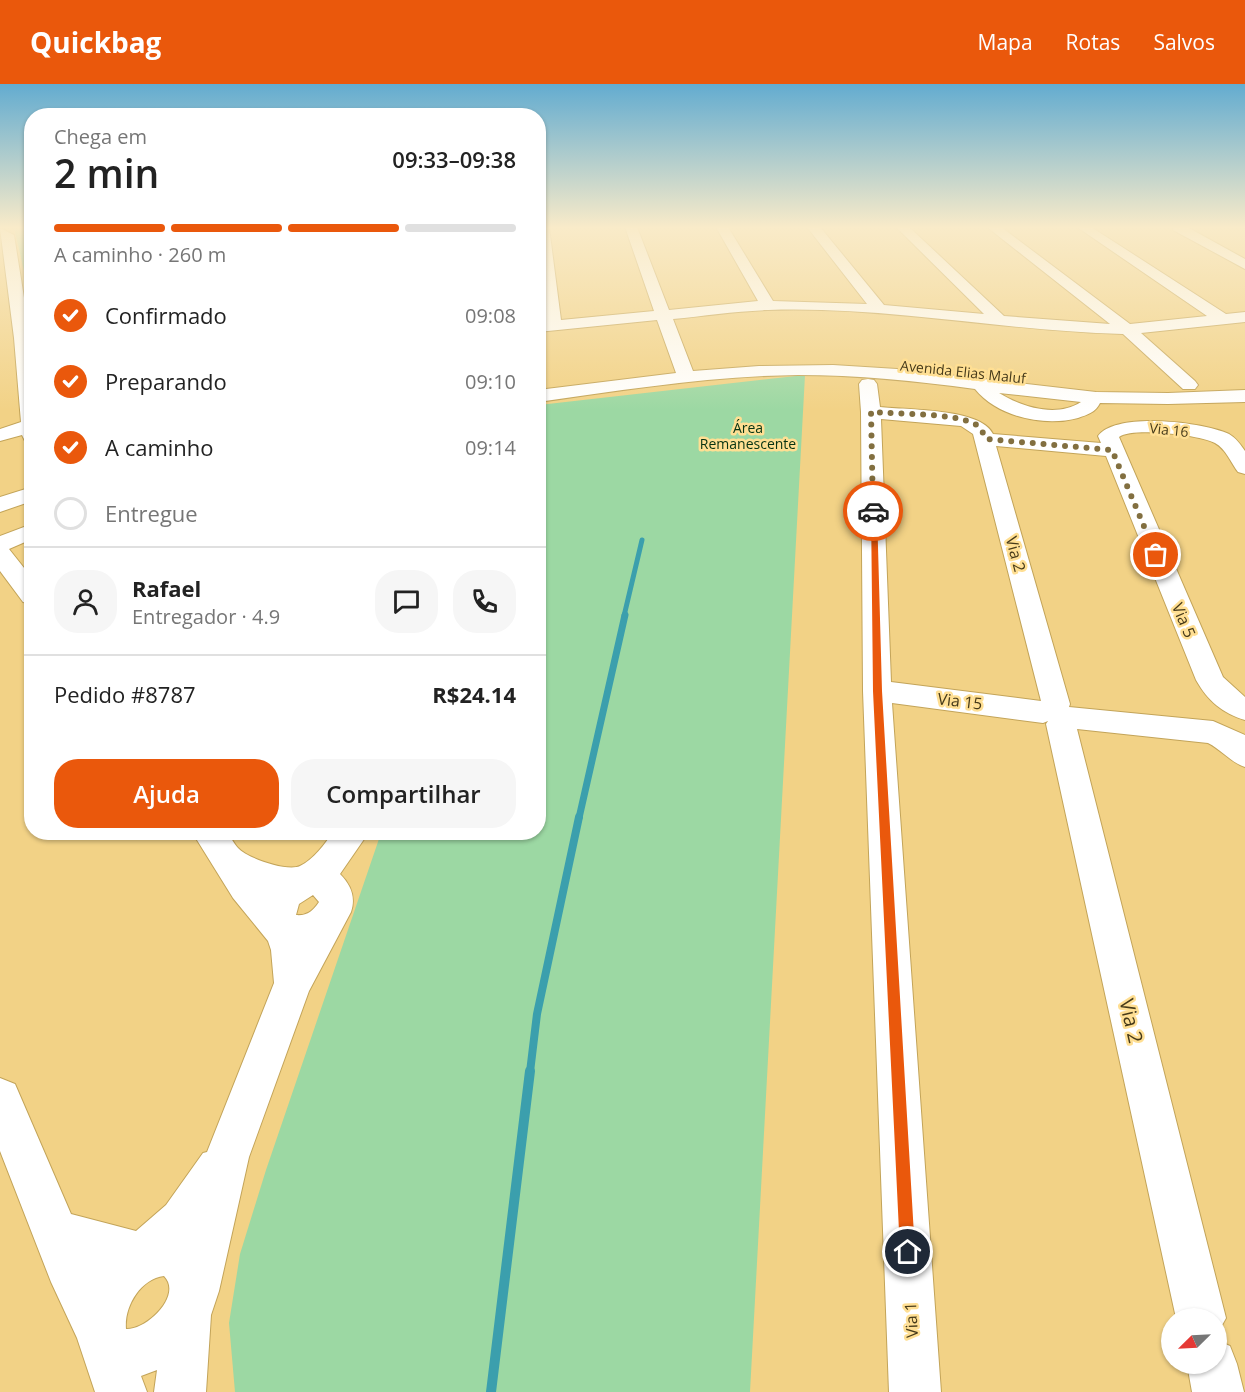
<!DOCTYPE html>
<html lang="pt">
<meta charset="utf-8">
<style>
:root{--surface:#fff;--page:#f6f6f6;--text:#222;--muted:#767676;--line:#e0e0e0;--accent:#ea580c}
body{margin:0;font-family:"Open Sans",sans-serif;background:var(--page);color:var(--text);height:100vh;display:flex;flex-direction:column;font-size:22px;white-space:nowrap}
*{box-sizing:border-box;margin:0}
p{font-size:20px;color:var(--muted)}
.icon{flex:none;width:33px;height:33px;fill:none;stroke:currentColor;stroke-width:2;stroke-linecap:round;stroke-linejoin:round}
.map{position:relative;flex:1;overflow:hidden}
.details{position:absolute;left:24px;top:24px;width:522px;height:732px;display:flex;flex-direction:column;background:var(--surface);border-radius:24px;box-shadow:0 2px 4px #0004}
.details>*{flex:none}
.needle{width:39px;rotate:246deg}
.fabs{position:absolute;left:1161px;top:1224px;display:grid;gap:12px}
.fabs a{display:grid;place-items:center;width:66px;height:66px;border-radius:50%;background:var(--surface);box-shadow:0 2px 4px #0004;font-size:30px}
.pin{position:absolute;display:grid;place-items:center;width:51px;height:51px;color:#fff;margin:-26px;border:3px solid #fff;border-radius:50%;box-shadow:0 2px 6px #0007}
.courier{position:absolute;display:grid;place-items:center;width:60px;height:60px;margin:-30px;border:4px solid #ea580c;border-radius:50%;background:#fff;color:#222;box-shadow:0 2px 8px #0007}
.headline em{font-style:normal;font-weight:600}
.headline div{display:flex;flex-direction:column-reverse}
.headline{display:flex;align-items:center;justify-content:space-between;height:102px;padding:0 30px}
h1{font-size:39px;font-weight:600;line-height:45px}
.bar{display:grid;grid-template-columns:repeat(4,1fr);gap:9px 6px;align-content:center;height:72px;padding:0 30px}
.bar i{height:8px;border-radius:4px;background:var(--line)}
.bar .current{background:var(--accent)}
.bar p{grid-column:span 4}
.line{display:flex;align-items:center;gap:15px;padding:0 30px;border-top:2px solid var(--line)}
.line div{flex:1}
.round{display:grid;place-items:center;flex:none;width:63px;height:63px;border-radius:24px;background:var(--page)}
ol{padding:0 30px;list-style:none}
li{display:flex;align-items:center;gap:18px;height:66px}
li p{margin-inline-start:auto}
li .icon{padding:6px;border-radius:50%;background:var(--accent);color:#fff;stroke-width:4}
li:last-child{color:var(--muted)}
li i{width:33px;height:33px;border:3px solid var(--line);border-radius:50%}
.button{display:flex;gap:12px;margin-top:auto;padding:12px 30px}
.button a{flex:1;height:69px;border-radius:24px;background:var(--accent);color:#fff;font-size:24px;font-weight:600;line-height:69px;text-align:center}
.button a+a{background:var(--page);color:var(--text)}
header{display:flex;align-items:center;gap:36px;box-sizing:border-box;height:84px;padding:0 30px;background:var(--accent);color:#fff}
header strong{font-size:28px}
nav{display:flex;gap:33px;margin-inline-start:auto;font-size:21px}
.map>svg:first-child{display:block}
</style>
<header>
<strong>Quickbag</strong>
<nav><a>Mapa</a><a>Rotas</a><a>Salvos</a></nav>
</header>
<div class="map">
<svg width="1245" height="1308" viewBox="0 0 1245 1308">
<rect width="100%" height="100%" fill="#f2d286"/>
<path fill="#9cd8a3" d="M 0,143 L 31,143 L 31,218 L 14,143 Z
M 805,291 L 750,1308 L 235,1308 L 229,1239 L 240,1170 L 266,1086 L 381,749 L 538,748 L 539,321 Z"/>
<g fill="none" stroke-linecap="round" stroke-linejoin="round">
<path stroke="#3b9fad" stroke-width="5" d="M 624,532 L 642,456"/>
<path stroke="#3b9fad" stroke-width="7" d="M 579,734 L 625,531"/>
<path stroke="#3b9fad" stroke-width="8" d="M 530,988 L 537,930 L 579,733"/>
<path stroke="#3b9fad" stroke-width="10" d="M 491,1308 L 530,987"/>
<defs>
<path id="minor" d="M 538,143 L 549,143 L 561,236 L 654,227 L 625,143 L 637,143 L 669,226 L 758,217 L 716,143 L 728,143 L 773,217 L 867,220 L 807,143 L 820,143 L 884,221 L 984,230 L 896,143 L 909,143 L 1004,232 L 1110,240 L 987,143 L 1001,143 L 1130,240 L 1207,232 L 1077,143 L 1091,143 L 1226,230 L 1245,228 L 1245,238 L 1141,249 L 1195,297 L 1198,301 L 1195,305 L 1183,305 L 1123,250 C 1004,247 887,222 768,226 C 736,227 704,232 673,235 L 693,287 L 759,282 L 833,281 L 897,285 L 1096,308 L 1168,309 L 1245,306 L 1245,318 L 1168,320 L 1100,319 C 1096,328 1087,331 1078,334 C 1044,343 998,333 975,305 C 916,297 858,291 798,291 C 711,292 624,306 538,318 L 538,306 L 676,289 L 657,236 L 538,248 L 538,238 L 546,237 ZM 999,309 L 1081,318 C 1056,334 1022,323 999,309 Z
M 1172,143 L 1187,143 L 1245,175 L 1245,185 L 1173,146 Z
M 0,144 L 14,151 L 32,264 L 32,359 L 25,357 L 22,351 L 0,357 L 0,345 L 21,338 L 14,254 Z
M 868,295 L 874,296 L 877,300 L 880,323 C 906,326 981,324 993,350 L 1101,359 L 1098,352 C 1116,327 1204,338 1229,350 C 1236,354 1241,361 1245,367 L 1245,390 L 1238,388 C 1231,379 1226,365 1215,359 C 1199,351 1133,343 1119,353 L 1223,593 L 1245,613 L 1245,636 C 1222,629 1208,617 1196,596 L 1106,372 L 996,362 L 1070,620 L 1069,623 L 1213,637 L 1245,651 L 1245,683 C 1230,678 1222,666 1208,659 L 1077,645 L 1226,1234 L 1216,1252 L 1216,1234 L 1176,1234 L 1046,640 L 1048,637 L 1043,639 L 892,619 L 941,1308 L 889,1308 L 863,607 L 861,328 L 859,300 L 862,296 ZM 881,335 L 961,342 L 973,350 L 1041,617 L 891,598 Z
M 32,403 L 32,417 L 0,428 L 0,413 Z
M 32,440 L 32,455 L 9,465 L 32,494 L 32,520 L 23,518 L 0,487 L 0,452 Z
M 192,748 L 227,748 C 231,753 234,760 238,764 C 247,774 287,788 300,782 C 313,776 325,760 333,748 L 369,748 L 340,790 C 351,801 356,813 351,828 L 309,907 L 249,1073 L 219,1207 L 211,1231 L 206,1308 L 154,1308 L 157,1286 L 141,1292 L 147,1308 L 95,1308 L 77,1254 L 51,1198 L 0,1067 L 0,994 L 15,1000 L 71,1130 L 136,1147 L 166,1121 L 203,1069 L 207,1068 L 274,899 L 271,866 L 268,857 L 233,814 ZM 313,811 L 319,818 C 313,827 307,832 296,831 L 299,820 ZM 164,1192 C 183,1211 147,1246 126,1245 C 124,1223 140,1195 164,1192 Z
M 1216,1256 L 1230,1262 L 1237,1280 L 1244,1308 L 1192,1308 L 1187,1280 L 1216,1280 Z"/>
</defs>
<use href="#minor" stroke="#c3a459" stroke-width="2"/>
<use href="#minor" fill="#fff" fill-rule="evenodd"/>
</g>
<linearGradient id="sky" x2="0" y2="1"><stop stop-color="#63acd0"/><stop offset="0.44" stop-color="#f9ebc9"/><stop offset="1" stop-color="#f9ebc9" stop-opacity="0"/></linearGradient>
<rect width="1245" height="326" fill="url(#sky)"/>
<path fill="#ea580c" d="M 871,425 L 877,427 L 882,607 L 915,1168 L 913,1173 L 908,1175 L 902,1173 L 900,1168 L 873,607 Z"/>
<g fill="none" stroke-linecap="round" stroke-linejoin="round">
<path stroke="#826f40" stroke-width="6" stroke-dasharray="0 10.8" d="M 873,427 L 871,328 C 895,330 955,329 975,340 C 981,344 983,349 986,355 L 1112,366 L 1156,471"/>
</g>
<g text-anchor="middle" stroke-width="5" stroke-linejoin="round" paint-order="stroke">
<g font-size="14" fill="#463a1a" stroke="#ffdf93">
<text transform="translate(963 288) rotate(6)" y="5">Avenida Elias Maluf</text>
<text transform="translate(1169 346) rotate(6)" y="5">Via 16</text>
</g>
<g font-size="14" fill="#073312" stroke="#ffdf93">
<text x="748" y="349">Área<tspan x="748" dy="16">Remanescente</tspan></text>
</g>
<g font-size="16" fill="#463a1a" stroke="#ffdf93">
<text transform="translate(1016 470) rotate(75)" y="6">Via 2</text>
<text transform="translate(1184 536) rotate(67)" y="6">Via 5</text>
<text transform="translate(960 617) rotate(7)" y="6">Via 15</text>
<text transform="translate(911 1236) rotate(-93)" y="6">Via 1</text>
</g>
<g font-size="20" fill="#463a1a" stroke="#ffdf93">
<text transform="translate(1131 937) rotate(77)" y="7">Via 2</text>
</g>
</g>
</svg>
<div class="fabs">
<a><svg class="needle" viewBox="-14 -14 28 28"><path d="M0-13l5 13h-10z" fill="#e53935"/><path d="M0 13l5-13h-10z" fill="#767676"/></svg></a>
</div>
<div class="pin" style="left:1156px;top:471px;background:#ea580c"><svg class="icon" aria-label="bag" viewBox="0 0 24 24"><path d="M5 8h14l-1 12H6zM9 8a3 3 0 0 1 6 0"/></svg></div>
<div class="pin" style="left:908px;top:1168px;background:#1f2937"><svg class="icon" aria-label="home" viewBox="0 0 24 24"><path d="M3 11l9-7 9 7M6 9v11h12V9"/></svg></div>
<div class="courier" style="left:873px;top:427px"><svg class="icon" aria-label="car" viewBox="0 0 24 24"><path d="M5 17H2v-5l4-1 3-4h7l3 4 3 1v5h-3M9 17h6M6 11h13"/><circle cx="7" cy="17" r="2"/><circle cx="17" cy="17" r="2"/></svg></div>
<section class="details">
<div class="headline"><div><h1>2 min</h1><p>Chega em</p></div><em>09:33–09:38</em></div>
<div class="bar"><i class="current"></i><i class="current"></i><i class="current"></i><i></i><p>A caminho · 260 m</p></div>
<ol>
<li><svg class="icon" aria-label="check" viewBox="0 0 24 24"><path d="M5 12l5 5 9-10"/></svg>Confirmado<p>09:08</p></li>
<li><svg class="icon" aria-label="check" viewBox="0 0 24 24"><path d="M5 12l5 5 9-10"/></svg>Preparando<p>09:10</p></li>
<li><svg class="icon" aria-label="check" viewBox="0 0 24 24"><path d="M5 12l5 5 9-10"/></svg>A caminho<p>09:14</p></li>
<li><i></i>Entregue</li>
</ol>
<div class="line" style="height:108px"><a class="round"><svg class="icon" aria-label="person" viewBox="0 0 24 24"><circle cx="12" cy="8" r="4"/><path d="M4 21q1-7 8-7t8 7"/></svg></a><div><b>Rafael</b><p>Entregador · 4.9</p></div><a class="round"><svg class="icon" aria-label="chat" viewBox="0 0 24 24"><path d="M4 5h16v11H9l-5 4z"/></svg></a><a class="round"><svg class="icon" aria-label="phone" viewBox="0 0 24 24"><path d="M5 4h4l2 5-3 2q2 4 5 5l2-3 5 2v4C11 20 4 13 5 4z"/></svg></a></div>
<div class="line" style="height:78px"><div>Pedido #8787</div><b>R$24.14</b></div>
<div class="button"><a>Ajuda</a><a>Compartilhar</a></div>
</section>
</div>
